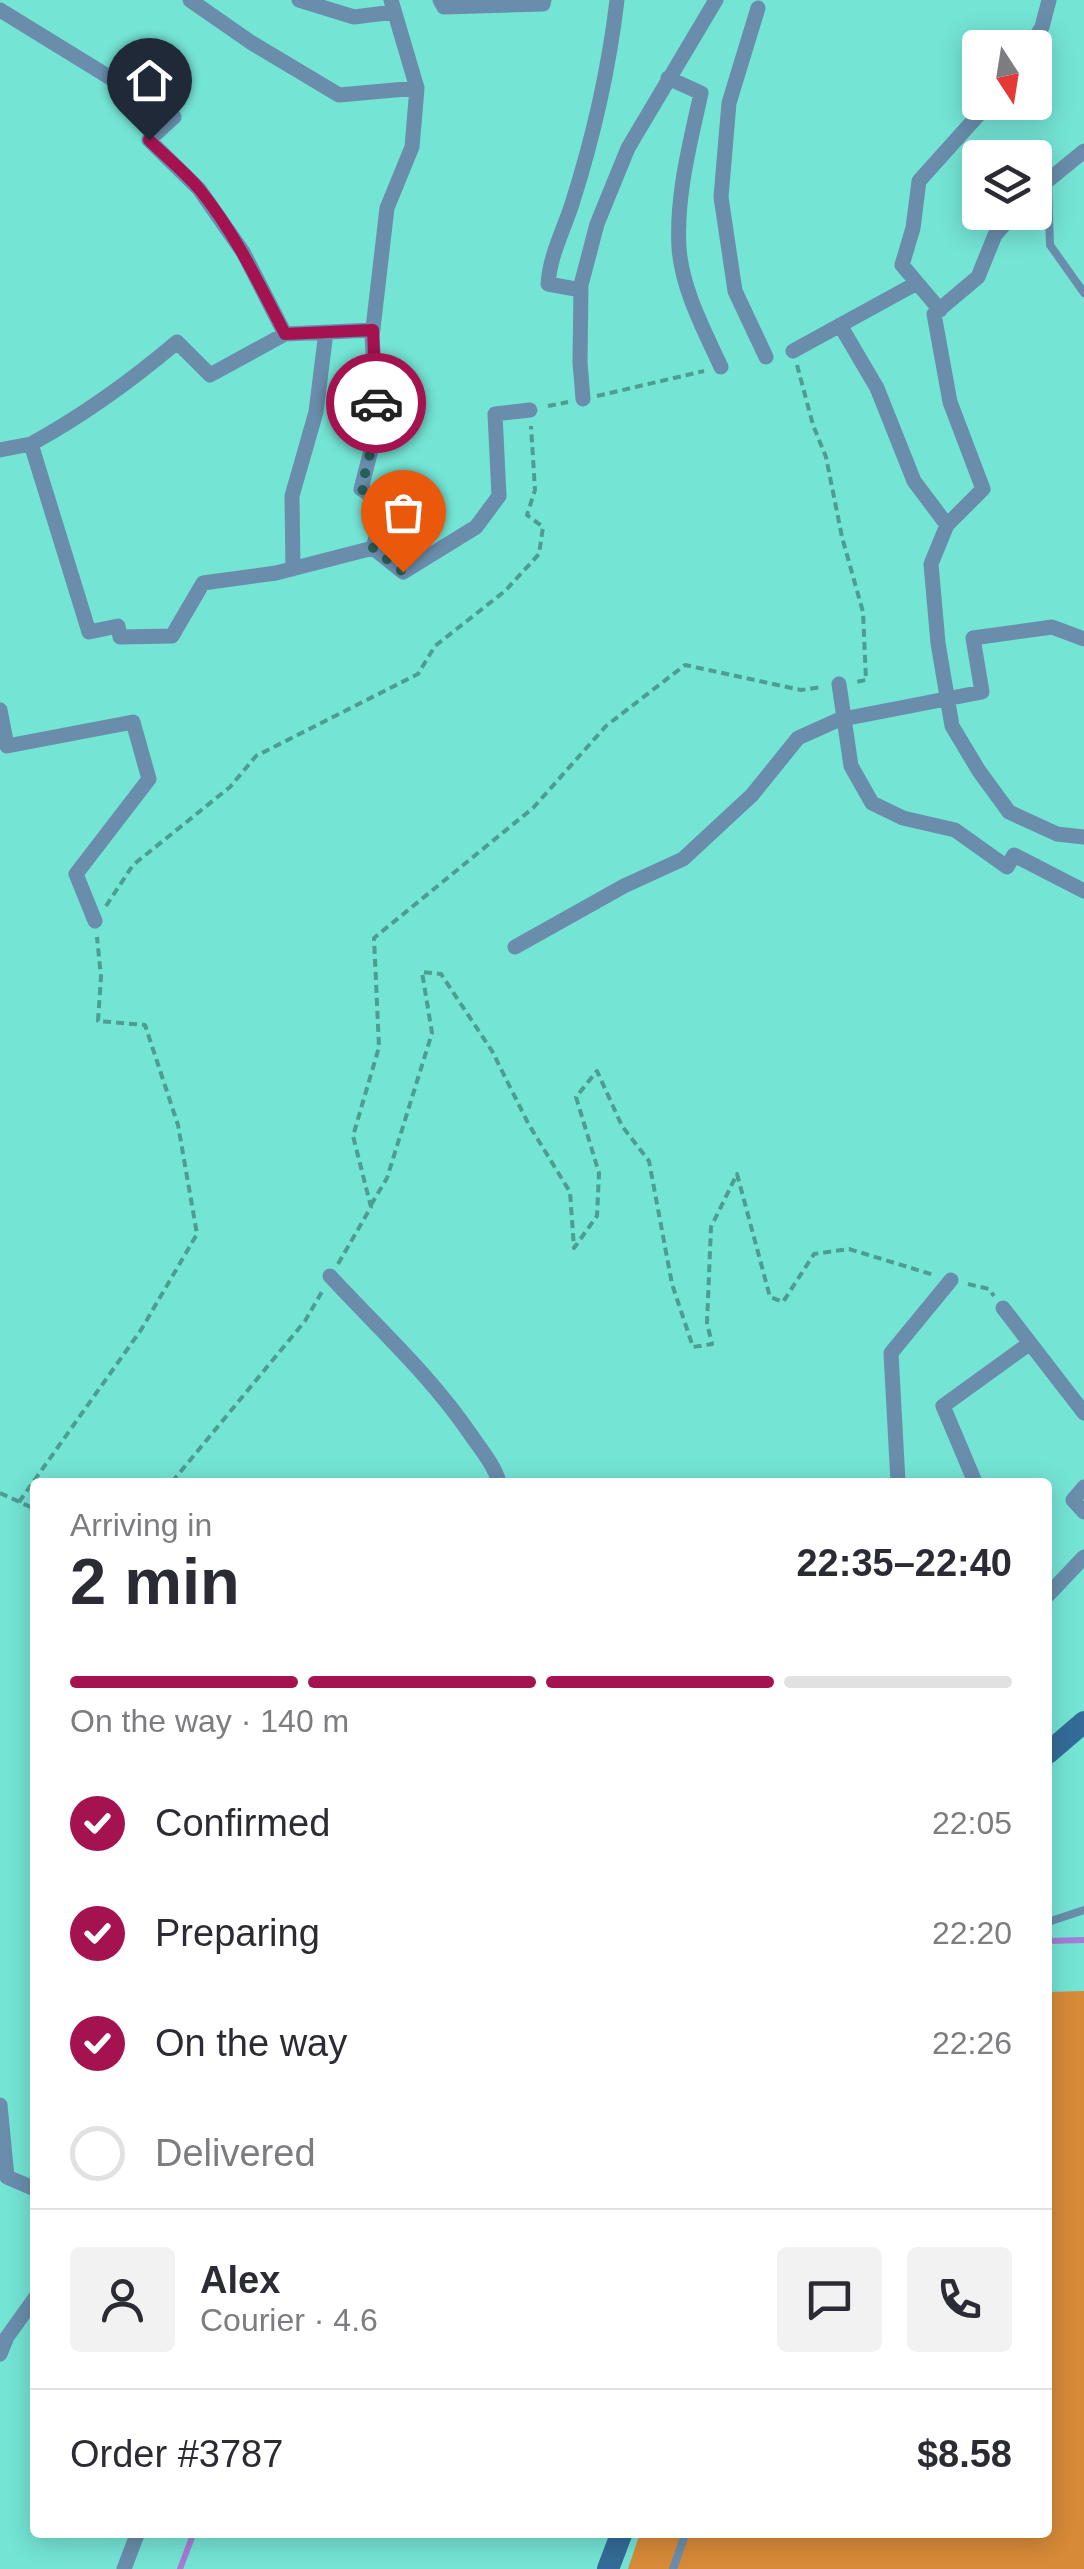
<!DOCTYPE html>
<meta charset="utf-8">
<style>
:root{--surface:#fff;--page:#f2f2f3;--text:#2b2b33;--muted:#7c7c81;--line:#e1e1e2;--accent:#a51250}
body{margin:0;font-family:Helvetica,sans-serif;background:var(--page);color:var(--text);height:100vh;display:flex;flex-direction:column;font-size:38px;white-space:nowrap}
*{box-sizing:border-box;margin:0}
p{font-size:32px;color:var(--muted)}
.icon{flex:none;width:55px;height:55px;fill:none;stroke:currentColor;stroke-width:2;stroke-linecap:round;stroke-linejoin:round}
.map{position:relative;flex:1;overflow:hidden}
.details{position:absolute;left:30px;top:1478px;width:1022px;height:1060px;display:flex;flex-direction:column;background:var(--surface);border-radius:10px;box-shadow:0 5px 25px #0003}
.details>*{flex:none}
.needle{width:65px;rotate:168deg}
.buttons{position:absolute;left:962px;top:30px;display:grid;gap:20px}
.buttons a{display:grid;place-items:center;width:90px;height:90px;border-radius:10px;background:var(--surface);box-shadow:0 5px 25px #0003;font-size:50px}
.pin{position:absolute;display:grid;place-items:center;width:85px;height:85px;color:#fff;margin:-102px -42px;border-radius:50% 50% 50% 0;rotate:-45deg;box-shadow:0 0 10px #0007}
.pin .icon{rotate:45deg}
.courier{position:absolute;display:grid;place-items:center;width:100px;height:100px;margin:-50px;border:8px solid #a51250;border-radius:50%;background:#fff;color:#222;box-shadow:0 2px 12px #0007}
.summary em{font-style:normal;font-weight:800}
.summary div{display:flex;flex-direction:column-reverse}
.summary{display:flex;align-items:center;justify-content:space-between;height:170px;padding:0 40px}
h1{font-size:65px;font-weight:800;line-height:75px}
.bar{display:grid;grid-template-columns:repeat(4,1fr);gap:15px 10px;align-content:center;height:120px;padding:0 40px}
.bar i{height:12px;border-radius:8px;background:var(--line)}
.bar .current{background:var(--accent)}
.bar p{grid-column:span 4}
.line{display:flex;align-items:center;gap:25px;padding:0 40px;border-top:2px solid var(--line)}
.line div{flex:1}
.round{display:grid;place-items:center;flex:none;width:105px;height:105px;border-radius:10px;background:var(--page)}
ol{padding:0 40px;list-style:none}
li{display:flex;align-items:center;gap:30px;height:110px}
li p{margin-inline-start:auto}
li .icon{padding:10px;border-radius:50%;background:var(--accent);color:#fff;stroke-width:4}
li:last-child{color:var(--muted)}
li i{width:55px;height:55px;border:5px solid var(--line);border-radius:50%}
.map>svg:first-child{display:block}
</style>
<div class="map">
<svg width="1084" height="2569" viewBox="0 0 1084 2569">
<rect width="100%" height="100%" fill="#74e4d5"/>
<path fill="#d78a38" d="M 1084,1991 L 1084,2569 L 628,2569 L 640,2533 L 1048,2532 L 1048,1992 Z"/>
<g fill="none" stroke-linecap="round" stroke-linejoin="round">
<path stroke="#a57cd6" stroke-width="6" d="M 1048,1941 L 1084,1940
M 180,2569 L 194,2532"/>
<path stroke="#4c9d92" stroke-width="4" stroke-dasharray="8 5" stroke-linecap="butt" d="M 797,365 L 813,425 L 826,457 L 842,537 L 863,612 L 866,680 L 856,682
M 597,396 L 704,371
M 548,406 L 568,402
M 106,906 L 133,865 L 230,787 L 256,756 L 418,674 L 435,646 L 505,591 L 539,554 L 543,527 L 527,515 L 535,490 L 531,426
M 371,1205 L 387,1178 L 432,1033 L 422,972 L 441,974 L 492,1051 L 529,1125 L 570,1192 L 574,1248 L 597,1216 L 599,1173 L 576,1097 L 597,1071 L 622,1126 L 649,1161 L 672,1284 L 693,1347 L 712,1344 L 707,1323 L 711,1227 L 737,1174 L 770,1297 L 783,1302 L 814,1254 L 849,1249 L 934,1275
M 338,1264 L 371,1207 L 353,1136 L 379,1047 L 374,938 L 533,808 L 606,726 L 685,665 L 801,690 L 822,687
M 968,1284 L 989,1289 L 994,1296
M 172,1482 L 305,1321 L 323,1290
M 0,1493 L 35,1509
M 19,1502 L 141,1330 L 197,1234 L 178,1125 L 145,1025 L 98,1021 L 101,977 L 97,937"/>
<path stroke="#698dab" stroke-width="8" d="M 1048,184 L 1050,245 L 1084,293
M 1048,1922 L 1084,1910
M 673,2569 L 686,2532"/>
<path stroke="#698dab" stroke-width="15" d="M 190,0 L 252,43 L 339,95 L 417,88
M 299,0 L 354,17 L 394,12
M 391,0 L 417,88 L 412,147 L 387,208 L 372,337 L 378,423 L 361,489 L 385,504 L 373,548 L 403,572 L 476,527 L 499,496 L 495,414 L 530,410
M 440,0 L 444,7 L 543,4 L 544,0
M 758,8 L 729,103 L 721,197 L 735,291 L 766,357
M 0,10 L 174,117 L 149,140 L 199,189 L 243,252 L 285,334 L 373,330
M 1029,48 L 1042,27 L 1049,0
M 668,78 L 701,93 C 690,144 676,195 679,248 C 682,289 704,330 721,367
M 1035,191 L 1084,151
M 1015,212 L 995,235 L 978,277 L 934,314 L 950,402 L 983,489 L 947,525 L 931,564 L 938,643 L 952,726 L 979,771 L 1009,812 L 1057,834 L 1084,837
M 581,290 L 548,284 C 550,255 563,232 572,204 C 593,138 609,68 617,0
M 940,310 L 902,265 L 913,228 L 919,181 L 990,102
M 840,325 L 877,388 L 914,481 L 947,525
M 793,351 L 917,283
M 583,399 L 580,362 L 581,285 L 597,224 L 628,148 L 716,0
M 31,444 C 84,415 131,381 177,342 L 210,375 L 285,334
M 0,450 L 31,444 L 89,632 L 118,626 L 120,637 L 172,636 L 203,583 L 276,573 L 373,548
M 293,569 L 292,496 L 316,412 L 326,332
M 839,684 L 851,766 L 872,803 L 903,818 L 955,830 L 1007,867 L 1014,855 L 1084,891
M 0,710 L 7,746 L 133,722 L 149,779 L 76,874 L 95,921
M 515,947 L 624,886 L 683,859 L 752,795 L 798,738 L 838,720 L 982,692 L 973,638 L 1052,627 L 1084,639
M 330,1276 C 379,1329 431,1376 471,1435 C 482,1451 494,1465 499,1482
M 1003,1308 L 1084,1413
M 898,1482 L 891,1353 L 951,1280
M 975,1482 L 943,1406 L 1030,1343
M 1084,1487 L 1073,1500 L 1084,1512
M 1048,1595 L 1084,1557
M 0,2105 L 7,2177 L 35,2189
M 0,2354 L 7,2337 L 35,2298
M 124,2569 L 138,2532"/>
<path stroke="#336c98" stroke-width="22" d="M 1048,1753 L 1084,1722
M 608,2569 L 622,2532"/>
</g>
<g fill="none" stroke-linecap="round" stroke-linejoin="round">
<path stroke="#295f58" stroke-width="10" stroke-dasharray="0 18" d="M 376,403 L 378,423 L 361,489 L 385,504 L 373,548 L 403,572"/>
<path stroke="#a51250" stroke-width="12" d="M 149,140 C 165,156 185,172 200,190 C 235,233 259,284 285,334 L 373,330 L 376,403"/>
</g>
</svg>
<div class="buttons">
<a><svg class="needle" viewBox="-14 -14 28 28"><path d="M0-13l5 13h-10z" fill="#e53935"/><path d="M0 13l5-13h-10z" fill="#7c7c81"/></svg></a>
<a><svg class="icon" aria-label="layers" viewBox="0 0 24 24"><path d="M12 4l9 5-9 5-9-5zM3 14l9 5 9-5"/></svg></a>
</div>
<div class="pin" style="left:403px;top:572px;background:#ea580c"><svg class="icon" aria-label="bag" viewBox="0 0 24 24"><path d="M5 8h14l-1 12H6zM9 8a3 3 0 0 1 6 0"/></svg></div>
<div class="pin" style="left:149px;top:140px;background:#1f2937"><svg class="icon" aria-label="home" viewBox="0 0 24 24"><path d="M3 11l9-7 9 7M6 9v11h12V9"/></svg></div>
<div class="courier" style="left:376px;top:403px"><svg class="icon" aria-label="car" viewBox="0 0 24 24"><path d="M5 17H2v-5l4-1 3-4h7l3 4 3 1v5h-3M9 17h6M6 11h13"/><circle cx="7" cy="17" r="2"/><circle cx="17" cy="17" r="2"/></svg></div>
<section class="details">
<div class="summary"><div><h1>2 min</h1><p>Arriving in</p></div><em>22:35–22:40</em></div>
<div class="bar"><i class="current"></i><i class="current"></i><i class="current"></i><i></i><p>On the way · 140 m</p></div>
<ol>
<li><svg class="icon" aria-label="check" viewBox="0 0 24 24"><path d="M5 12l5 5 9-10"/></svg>Confirmed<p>22:05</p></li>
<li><svg class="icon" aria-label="check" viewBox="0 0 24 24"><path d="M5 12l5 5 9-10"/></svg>Preparing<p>22:20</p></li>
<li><svg class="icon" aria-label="check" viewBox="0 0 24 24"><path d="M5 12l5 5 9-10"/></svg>On the way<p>22:26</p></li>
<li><i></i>Delivered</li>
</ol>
<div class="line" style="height:180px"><a class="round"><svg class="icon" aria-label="person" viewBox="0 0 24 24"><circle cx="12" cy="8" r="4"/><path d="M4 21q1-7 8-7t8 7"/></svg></a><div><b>Alex</b><p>Courier · 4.6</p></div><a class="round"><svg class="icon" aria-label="chat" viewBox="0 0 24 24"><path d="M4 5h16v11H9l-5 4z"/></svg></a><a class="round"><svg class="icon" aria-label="phone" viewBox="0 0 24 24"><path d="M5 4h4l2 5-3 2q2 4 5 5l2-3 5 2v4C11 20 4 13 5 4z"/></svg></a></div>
<div class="line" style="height:130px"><div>Order #3787</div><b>$8.58</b></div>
</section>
</div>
